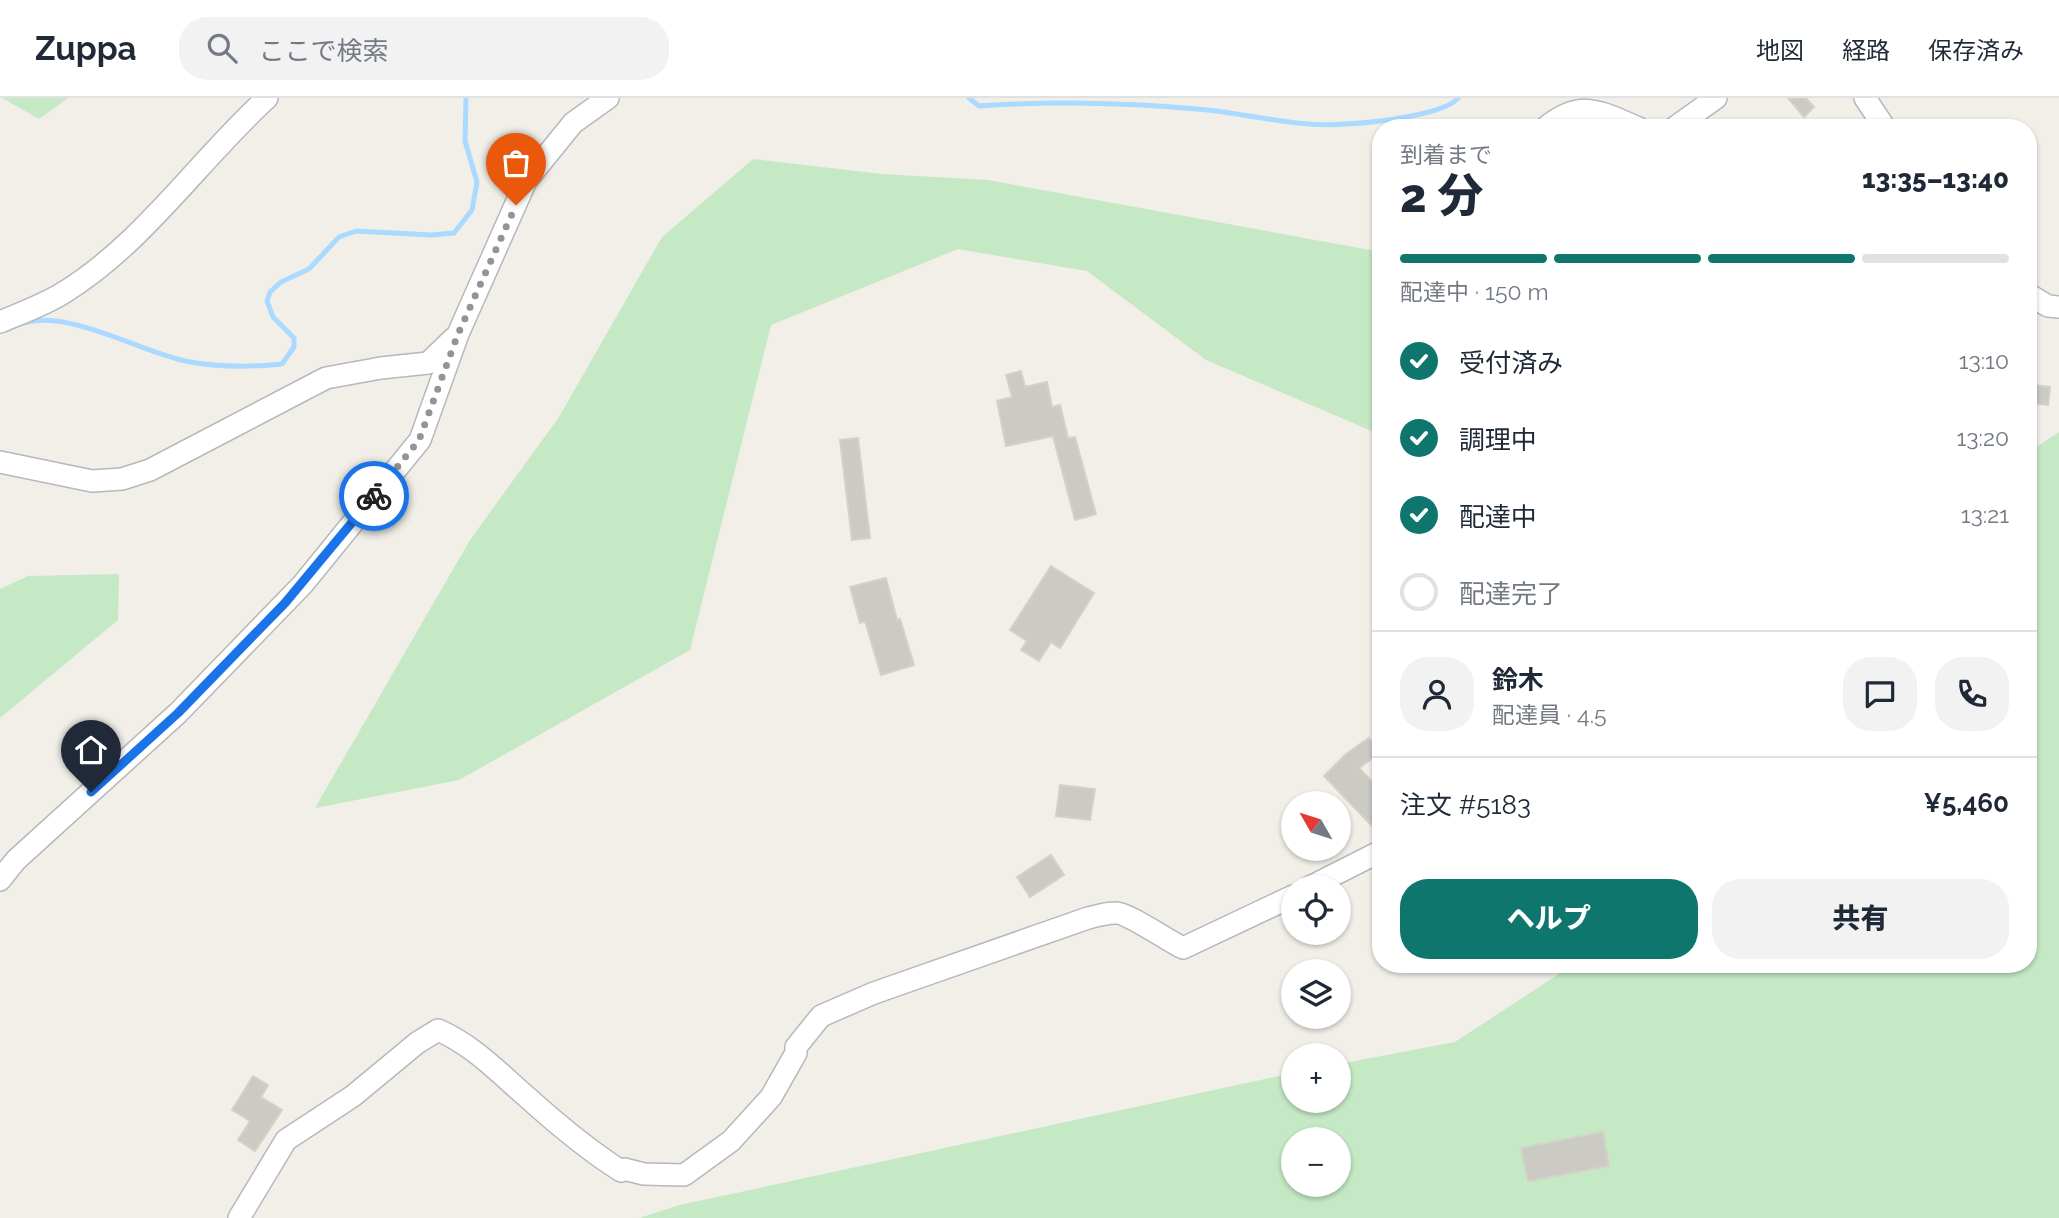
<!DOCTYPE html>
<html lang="ja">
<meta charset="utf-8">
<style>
:root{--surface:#fff;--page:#f2f2f3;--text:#1f2937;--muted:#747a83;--line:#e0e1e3;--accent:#0f766e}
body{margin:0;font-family:Raleway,"Noto Sans JP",sans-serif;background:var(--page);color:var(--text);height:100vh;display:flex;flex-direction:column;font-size:26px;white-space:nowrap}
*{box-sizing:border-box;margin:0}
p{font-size:23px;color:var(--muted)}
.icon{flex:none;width:38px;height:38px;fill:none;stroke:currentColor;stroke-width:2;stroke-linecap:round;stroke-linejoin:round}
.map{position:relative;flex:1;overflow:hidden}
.sheet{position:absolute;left:1372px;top:21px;width:665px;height:854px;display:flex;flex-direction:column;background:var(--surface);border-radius:28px;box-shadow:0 2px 5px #0004}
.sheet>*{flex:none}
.needle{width:46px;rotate:309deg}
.tools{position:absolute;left:1281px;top:693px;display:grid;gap:14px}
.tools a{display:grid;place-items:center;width:70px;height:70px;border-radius:50%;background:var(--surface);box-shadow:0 2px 5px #0004;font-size:35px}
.pin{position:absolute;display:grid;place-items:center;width:60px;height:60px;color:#fff;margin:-72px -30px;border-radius:50% 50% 50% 0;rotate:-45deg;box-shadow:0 0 7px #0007}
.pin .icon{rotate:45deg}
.courier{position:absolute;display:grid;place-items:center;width:70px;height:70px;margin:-35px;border:5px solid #1a73e8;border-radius:50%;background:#fff;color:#222;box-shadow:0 2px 9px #0007}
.headline em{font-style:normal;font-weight:800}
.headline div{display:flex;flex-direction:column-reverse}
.headline{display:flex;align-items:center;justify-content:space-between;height:119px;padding:0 28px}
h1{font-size:46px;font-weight:800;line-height:52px}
.bar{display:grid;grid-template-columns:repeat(4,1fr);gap:10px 7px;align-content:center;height:84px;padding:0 28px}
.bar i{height:9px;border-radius:5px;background:var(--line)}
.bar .active{background:var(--accent)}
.bar p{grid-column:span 4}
.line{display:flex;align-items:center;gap:18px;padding:0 28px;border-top:2px solid var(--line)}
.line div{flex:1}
.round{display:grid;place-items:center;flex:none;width:74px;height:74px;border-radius:28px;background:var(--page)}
ol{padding:0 28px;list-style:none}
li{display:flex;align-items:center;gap:21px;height:77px}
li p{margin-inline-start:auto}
li .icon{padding:7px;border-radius:50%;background:var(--accent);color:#fff;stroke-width:4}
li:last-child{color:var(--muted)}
li i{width:38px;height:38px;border:4px solid var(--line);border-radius:50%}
.primary-button{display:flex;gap:14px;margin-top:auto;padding:14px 28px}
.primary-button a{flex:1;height:80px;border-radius:28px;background:var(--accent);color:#fff;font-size:28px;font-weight:800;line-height:80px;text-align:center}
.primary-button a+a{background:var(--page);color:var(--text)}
header{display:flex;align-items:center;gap:42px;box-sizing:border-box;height:98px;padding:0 35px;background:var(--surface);border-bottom:2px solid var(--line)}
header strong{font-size:33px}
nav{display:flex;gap:38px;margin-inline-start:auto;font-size:24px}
.search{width:490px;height:63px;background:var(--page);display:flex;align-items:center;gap:18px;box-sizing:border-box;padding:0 24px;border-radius:28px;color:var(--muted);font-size:26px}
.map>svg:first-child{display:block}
</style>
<header>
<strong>Zuppa</strong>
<div class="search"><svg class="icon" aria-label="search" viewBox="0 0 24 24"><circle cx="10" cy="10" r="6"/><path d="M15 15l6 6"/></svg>ここで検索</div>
<nav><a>地図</a><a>経路</a><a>保存済み</a></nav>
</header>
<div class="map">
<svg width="2059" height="1120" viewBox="0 0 2059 1120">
<rect width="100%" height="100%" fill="#f1efe8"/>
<path fill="#c5e8c5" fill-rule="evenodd" d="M 2,0 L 68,0 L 39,21 Z
M 753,61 L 882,76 L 988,82 L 1381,154 L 1381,337 L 1206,262 L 1087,173 L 958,151 L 771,227 L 690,552 L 459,682 L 315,710 L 470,442 L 559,319 L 662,139 Z
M 2059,334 L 2059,1120 L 639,1120 L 680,1107 L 1293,975 L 1293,1003 L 1339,1003 L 1339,966 L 1455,944 L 1574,866 L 2028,866 L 2028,354 ZM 1293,1041 L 1339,1041 L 1339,1087 L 1293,1087 Z
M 119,476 L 118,522 L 0,620 L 0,491 L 28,478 Z"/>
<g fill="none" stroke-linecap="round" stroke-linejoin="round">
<path stroke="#aadaff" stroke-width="5" d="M 969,0 L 979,8 C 1053,3 1134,5 1208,12 C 1253,17 1300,30 1346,26 C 1369,25 1445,17 1458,0
M 23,225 C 70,211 142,255 190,264 C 219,269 252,269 282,266 L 294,249 L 294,240 L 273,219 L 267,203 L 270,194 L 281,184 L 309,171 L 339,139 L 356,133 L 431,137 L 454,135 L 472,112 L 477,84 L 465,43 L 466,0"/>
</g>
<path fill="#cccac5" stroke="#d6d1c6" stroke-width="2" d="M 1788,0 L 1806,0 L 1814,9 L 1804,19 Z
M 1021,273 L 1025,289 L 1047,284 L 1052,309 L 1060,307 L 1068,340 L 1075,339 L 1096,416 L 1075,422 L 1053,338 L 1006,348 L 997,303 L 1012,299 L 1006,277 Z
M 2033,287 L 2050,289 L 2048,307 L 2030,305 Z
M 858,340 L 870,440 L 852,442 L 840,342 Z
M 1051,468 L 1094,495 L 1060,550 L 1051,544 L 1039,563 L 1021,552 L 1027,543 L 1010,532 Z
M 886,480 L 897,522 L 900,521 L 914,567 L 881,577 L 865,523 L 860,525 L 850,489 Z
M 1369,640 L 1380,655 L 1359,670 L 1381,693 L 1381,719 L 1372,728 L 1324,678 L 1346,656 Z
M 1060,687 L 1095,691 L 1090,722 L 1056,718 Z
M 1051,757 L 1064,777 L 1030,799 L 1017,779 Z
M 253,978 L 268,987 L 261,999 L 282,1012 L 255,1053 L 238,1042 L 250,1023 L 232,1012 Z
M 1603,1034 L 1609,1068 L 1528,1083 L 1521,1050 Z"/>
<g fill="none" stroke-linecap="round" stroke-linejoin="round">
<defs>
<path id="street" d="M 1865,0 L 1885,30
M 1545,30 C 1582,0 1600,14 1639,30
M 1674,30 L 1716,0
M 2028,196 L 2048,208 L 2059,209
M 0,224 C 21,215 44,207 63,195 C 142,147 199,62 267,0
M 0,364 L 92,383 L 122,381 L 150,372 L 326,280 L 381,270 L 428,265 L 454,240
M 0,782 L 16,762 L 178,615 L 303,486 L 420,342 L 458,236 L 526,83 L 573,25 L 608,0
M 1310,789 L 1381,753
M 239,1120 L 286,1042 L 353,998 L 417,945 L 438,932 C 473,947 499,975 528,1000 C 557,1026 588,1052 621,1073 L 624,1071 L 644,1076 L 684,1077 L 731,1043 L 771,999 L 796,955 L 796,949 L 821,918 L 874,895 L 1088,820 C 1096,818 1106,815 1115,815 C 1127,814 1168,843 1183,850 L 1293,798"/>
</defs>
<use href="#street" stroke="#b5b8bc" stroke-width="24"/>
<use href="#street" stroke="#fff" stroke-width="21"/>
</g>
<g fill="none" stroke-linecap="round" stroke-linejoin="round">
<path stroke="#929495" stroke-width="7" stroke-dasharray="0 12.6" d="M 374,398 L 419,342 L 458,236 L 516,107"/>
<path stroke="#1a73e8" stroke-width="9" d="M 91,694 L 178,615 L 285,505 L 374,398"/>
</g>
</svg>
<div class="tools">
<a><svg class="needle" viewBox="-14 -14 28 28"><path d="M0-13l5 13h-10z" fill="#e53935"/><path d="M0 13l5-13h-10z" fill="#747a83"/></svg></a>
<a><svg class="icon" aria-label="locate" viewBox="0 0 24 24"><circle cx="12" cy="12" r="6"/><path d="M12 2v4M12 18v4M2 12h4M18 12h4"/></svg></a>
<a><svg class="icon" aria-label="layers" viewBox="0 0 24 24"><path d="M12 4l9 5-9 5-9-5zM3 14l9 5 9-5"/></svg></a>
<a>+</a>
<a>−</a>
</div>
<div class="pin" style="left:516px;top:107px;background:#ea580c"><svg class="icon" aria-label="bag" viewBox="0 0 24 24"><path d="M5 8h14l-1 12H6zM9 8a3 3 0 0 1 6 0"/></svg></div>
<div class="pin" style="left:91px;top:694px;background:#1f2937"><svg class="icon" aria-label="home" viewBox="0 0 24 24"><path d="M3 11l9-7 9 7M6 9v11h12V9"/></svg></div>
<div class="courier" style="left:374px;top:398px"><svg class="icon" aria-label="bike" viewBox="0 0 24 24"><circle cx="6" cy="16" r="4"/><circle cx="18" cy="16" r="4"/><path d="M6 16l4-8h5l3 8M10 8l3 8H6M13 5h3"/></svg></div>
<section class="sheet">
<div class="headline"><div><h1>2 分</h1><p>到着まで</p></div><em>13:35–13:40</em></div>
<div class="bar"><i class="active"></i><i class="active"></i><i class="active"></i><i></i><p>配達中 · 150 m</p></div>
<ol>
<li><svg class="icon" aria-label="check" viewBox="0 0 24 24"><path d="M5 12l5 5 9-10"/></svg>受付済み<p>13:10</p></li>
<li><svg class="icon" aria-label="check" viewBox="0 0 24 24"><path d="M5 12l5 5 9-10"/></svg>調理中<p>13:20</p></li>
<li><svg class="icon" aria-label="check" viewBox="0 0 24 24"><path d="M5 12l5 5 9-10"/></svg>配達中<p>13:21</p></li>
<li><i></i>配達完了</li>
</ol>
<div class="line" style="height:126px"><a class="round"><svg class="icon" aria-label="person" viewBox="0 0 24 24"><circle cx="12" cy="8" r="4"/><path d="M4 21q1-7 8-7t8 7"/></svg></a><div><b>鈴木</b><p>配達員 · 4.5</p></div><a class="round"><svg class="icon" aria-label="chat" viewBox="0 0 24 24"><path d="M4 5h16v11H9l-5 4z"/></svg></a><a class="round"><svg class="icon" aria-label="phone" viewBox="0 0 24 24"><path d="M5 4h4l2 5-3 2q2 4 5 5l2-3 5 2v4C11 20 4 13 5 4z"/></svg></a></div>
<div class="line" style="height:91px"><div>注文 #5183</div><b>¥5,460</b></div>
<div class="primary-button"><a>ヘルプ</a><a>共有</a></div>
</section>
</div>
